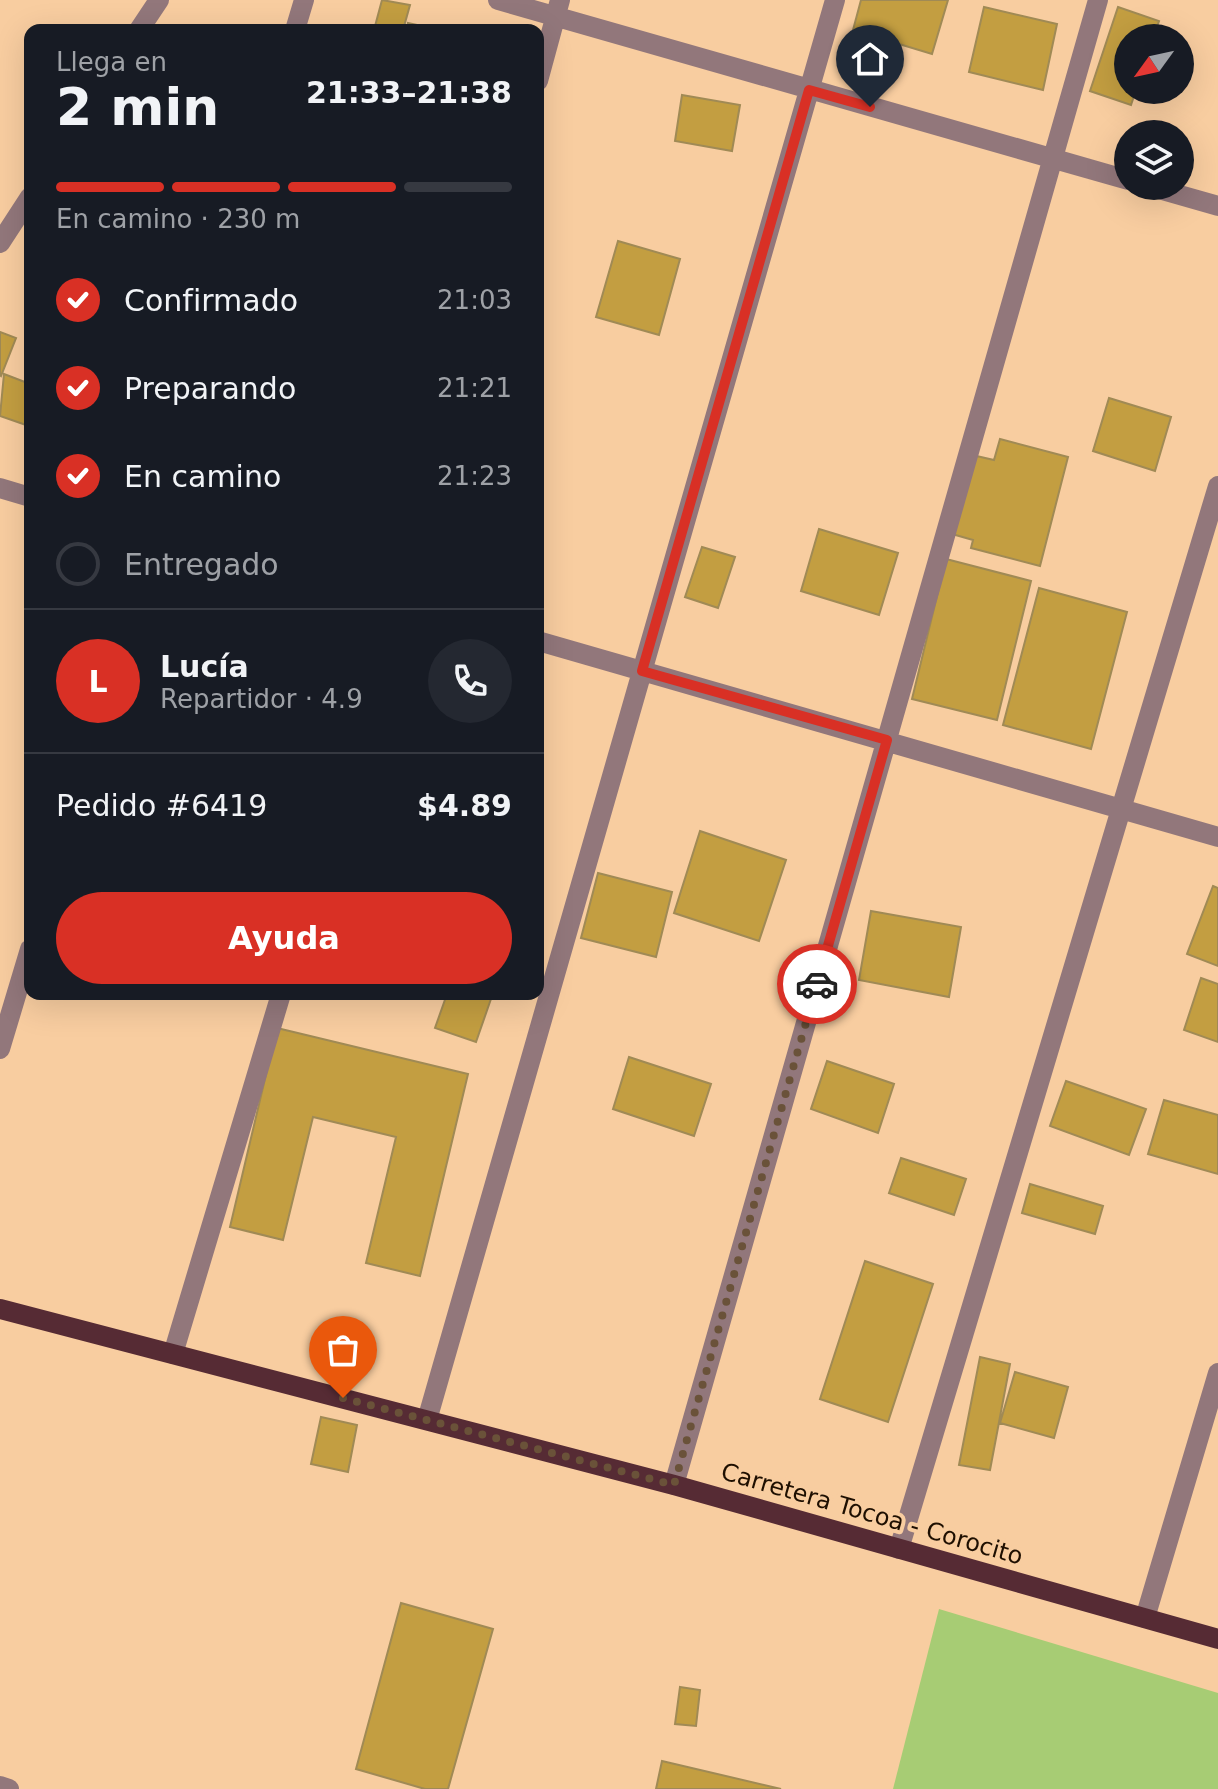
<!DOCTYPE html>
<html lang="es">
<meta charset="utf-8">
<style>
:root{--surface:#171b24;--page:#242831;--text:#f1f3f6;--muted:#9ea1a6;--line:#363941;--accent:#d93025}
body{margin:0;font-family:"DejaVu Sans",sans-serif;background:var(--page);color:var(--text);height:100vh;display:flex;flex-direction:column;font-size:30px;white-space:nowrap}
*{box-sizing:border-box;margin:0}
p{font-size:26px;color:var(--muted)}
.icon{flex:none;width:44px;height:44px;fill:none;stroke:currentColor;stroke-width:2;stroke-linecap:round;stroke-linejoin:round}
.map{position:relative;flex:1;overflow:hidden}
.drawer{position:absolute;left:24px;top:24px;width:520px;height:976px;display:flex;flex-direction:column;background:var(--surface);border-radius:16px;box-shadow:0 8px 32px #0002}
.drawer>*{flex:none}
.needle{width:52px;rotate:237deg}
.buttons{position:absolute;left:1114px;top:24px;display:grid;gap:16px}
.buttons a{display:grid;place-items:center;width:80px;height:80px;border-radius:50%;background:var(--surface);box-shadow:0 8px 32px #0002;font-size:40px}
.pin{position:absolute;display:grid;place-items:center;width:68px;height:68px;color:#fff;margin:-82px -34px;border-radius:50% 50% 50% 0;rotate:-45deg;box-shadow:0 0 8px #0007}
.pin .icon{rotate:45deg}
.courier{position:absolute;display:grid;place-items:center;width:80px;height:80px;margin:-40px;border:6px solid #d93025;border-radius:50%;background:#fff;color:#222;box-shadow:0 2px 10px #0007}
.headline em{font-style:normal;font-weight:600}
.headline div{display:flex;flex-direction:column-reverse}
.headline{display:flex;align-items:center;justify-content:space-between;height:136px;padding:0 32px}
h1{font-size:52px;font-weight:600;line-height:60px}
.bar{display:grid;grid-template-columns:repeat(4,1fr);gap:12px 8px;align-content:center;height:96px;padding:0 32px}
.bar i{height:10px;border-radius:6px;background:var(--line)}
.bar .on{background:var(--accent)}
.bar p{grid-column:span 4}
.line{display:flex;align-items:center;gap:20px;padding:0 32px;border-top:2px solid var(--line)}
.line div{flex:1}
.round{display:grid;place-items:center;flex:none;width:84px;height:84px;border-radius:42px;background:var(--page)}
ol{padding:0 32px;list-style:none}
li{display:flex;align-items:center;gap:24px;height:88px}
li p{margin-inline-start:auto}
li .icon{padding:8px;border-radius:50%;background:var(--accent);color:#fff;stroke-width:4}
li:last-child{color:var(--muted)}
li i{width:44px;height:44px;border:4px solid var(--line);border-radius:50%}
.primary-button{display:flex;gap:16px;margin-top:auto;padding:16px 32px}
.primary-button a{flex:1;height:92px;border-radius:48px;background:var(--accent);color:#fff;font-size:32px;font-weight:600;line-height:92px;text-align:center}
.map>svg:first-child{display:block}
</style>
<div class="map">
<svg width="1218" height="1789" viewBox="0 0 1218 1789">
<rect width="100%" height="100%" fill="#f8cda0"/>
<path fill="#a7cc74" d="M 939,1609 L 1218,1693 L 1218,1789 L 893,1789 Z"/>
<path fill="#c39e41" stroke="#a08a55" stroke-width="2" d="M 382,0 L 410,5 L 403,30 L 374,30 Z
M 861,0 L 948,0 L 932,54 L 853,30 Z
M 984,7 L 1057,24 L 1043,90 L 969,72 Z
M 1118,7 L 1159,21 L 1153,38 L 1128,38 L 1128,90 L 1136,90 L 1131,105 L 1090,91 Z
M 408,23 L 440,30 L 407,30 Z
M 682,95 L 740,105 L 732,151 L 675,141 Z
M 618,241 L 680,259 L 659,335 L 596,317 Z
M 0,332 L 16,338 L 1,376 L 0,375 Z
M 4,374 L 30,384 L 29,426 L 0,416 Z
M 1109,398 L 1171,417 L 1155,471 L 1093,451 Z
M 1000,439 L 1068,457 L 1040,566 L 971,548 L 973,540 L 952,534 L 972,455 L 994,460 Z
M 819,529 L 898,553 L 879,615 L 801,591 Z
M 702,547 L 735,557 L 718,608 L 685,597 Z
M 946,559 L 1031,581 L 997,720 L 912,699 Z
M 1039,588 L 1127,612 L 1091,749 L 1003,725 Z
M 700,831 L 786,860 L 759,941 L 674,913 Z
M 598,873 L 672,892 L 656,957 L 581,938 Z
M 1213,886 L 1218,888 L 1218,966 L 1187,954 Z
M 871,911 L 961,927 L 949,997 L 859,980 Z
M 1201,978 L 1218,984 L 1218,1042 L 1184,1030 Z
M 447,994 L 492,996 L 476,1042 L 435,1028 Z
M 277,1028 L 468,1074 L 420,1276 L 366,1263 L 396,1137 L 313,1117 L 283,1240 L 230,1227 Z
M 629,1057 L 711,1084 L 694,1136 L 613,1109 Z
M 827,1061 L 894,1084 L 878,1133 L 811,1109 Z
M 1066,1081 L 1146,1109 L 1129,1155 L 1050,1126 Z
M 1164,1100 L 1218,1115 L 1218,1174 L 1148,1154 Z
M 901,1158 L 966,1179 L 954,1215 L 889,1193 Z
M 1030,1184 L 1103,1206 L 1095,1234 L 1022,1213 Z
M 865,1261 L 933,1284 L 888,1422 L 820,1399 Z
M 980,1357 L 1010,1364 L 990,1470 L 959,1465 Z
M 1015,1372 L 1068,1387 L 1054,1438 L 1000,1423 Z
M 321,1417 L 357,1425 L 348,1472 L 311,1464 Z
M 401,1603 L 493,1629 L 448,1789 L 425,1789 L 356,1769 Z
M 680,1687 L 700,1690 L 696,1726 L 675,1724 Z
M 662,1761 L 781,1789 L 656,1789 Z"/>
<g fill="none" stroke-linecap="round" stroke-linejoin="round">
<path stroke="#92777b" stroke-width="20" d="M 498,0 L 1128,180
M 139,30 L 159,0
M 295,30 L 304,0
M 538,81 L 560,0
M 1148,186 L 1218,206
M 0,243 L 30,197
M 0,488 L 30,497
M 538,641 L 1218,837
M 0,1049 L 30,949
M 173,1354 L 281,994
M 427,1420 L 835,0
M 674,1485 L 1098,0
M 899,1549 L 1218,486
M 1145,1618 L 1218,1373
M 0,1786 L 9,1789"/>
<path stroke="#562b34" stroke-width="20" d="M 0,1309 L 674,1485 L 1218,1639"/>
</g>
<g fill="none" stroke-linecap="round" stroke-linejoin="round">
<path stroke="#6a5239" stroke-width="8" stroke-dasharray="0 14.4" d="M 343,1398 L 674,1485 L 817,984"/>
<path stroke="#d93025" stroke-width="10" d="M 817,984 L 887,740 L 642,671 L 809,90 L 870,107"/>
</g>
<g text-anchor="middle" stroke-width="8" stroke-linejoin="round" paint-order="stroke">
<g font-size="24" fill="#1e0f01" stroke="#f8cda0">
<text transform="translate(872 1514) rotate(16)" y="8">Carretera Tocoa - Corocito</text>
</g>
</g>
</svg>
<div class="buttons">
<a><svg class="needle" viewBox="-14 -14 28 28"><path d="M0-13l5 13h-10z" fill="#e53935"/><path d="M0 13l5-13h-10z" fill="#9ea1a6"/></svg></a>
<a><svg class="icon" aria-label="layers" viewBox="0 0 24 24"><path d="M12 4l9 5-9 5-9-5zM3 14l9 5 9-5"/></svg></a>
</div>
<div class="pin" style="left:343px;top:1398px;background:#ea580c"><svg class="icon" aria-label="bag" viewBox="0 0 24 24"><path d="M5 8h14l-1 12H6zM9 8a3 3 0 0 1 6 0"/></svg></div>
<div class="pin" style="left:870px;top:107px;background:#1f2937"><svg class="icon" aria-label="home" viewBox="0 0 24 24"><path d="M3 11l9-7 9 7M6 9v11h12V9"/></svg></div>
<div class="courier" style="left:817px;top:984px"><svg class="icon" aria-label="car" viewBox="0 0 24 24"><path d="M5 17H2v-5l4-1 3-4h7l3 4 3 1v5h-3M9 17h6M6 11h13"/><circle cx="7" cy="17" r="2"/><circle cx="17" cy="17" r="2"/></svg></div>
<section class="drawer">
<div class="headline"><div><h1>2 min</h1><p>Llega en</p></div><em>21:33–21:38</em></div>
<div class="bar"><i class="on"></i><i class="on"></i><i class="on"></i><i></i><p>En camino · 230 m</p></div>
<ol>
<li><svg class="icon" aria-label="check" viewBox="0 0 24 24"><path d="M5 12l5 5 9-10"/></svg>Confirmado<p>21:03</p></li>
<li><svg class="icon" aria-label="check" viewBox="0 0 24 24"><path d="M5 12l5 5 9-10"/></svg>Preparando<p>21:21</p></li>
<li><svg class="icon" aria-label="check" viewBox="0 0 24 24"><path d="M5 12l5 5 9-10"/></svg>En camino<p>21:23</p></li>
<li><i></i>Entregado</li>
</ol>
<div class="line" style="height:144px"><b class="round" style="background:var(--accent);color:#fff">L</b><div><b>Lucía</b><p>Repartidor · 4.9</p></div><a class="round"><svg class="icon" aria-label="phone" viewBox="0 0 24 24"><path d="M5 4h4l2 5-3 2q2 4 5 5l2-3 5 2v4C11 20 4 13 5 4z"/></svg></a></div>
<div class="line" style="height:104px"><div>Pedido #6419</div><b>$4.89</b></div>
<div class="primary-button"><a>Ayuda</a></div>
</section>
</div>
